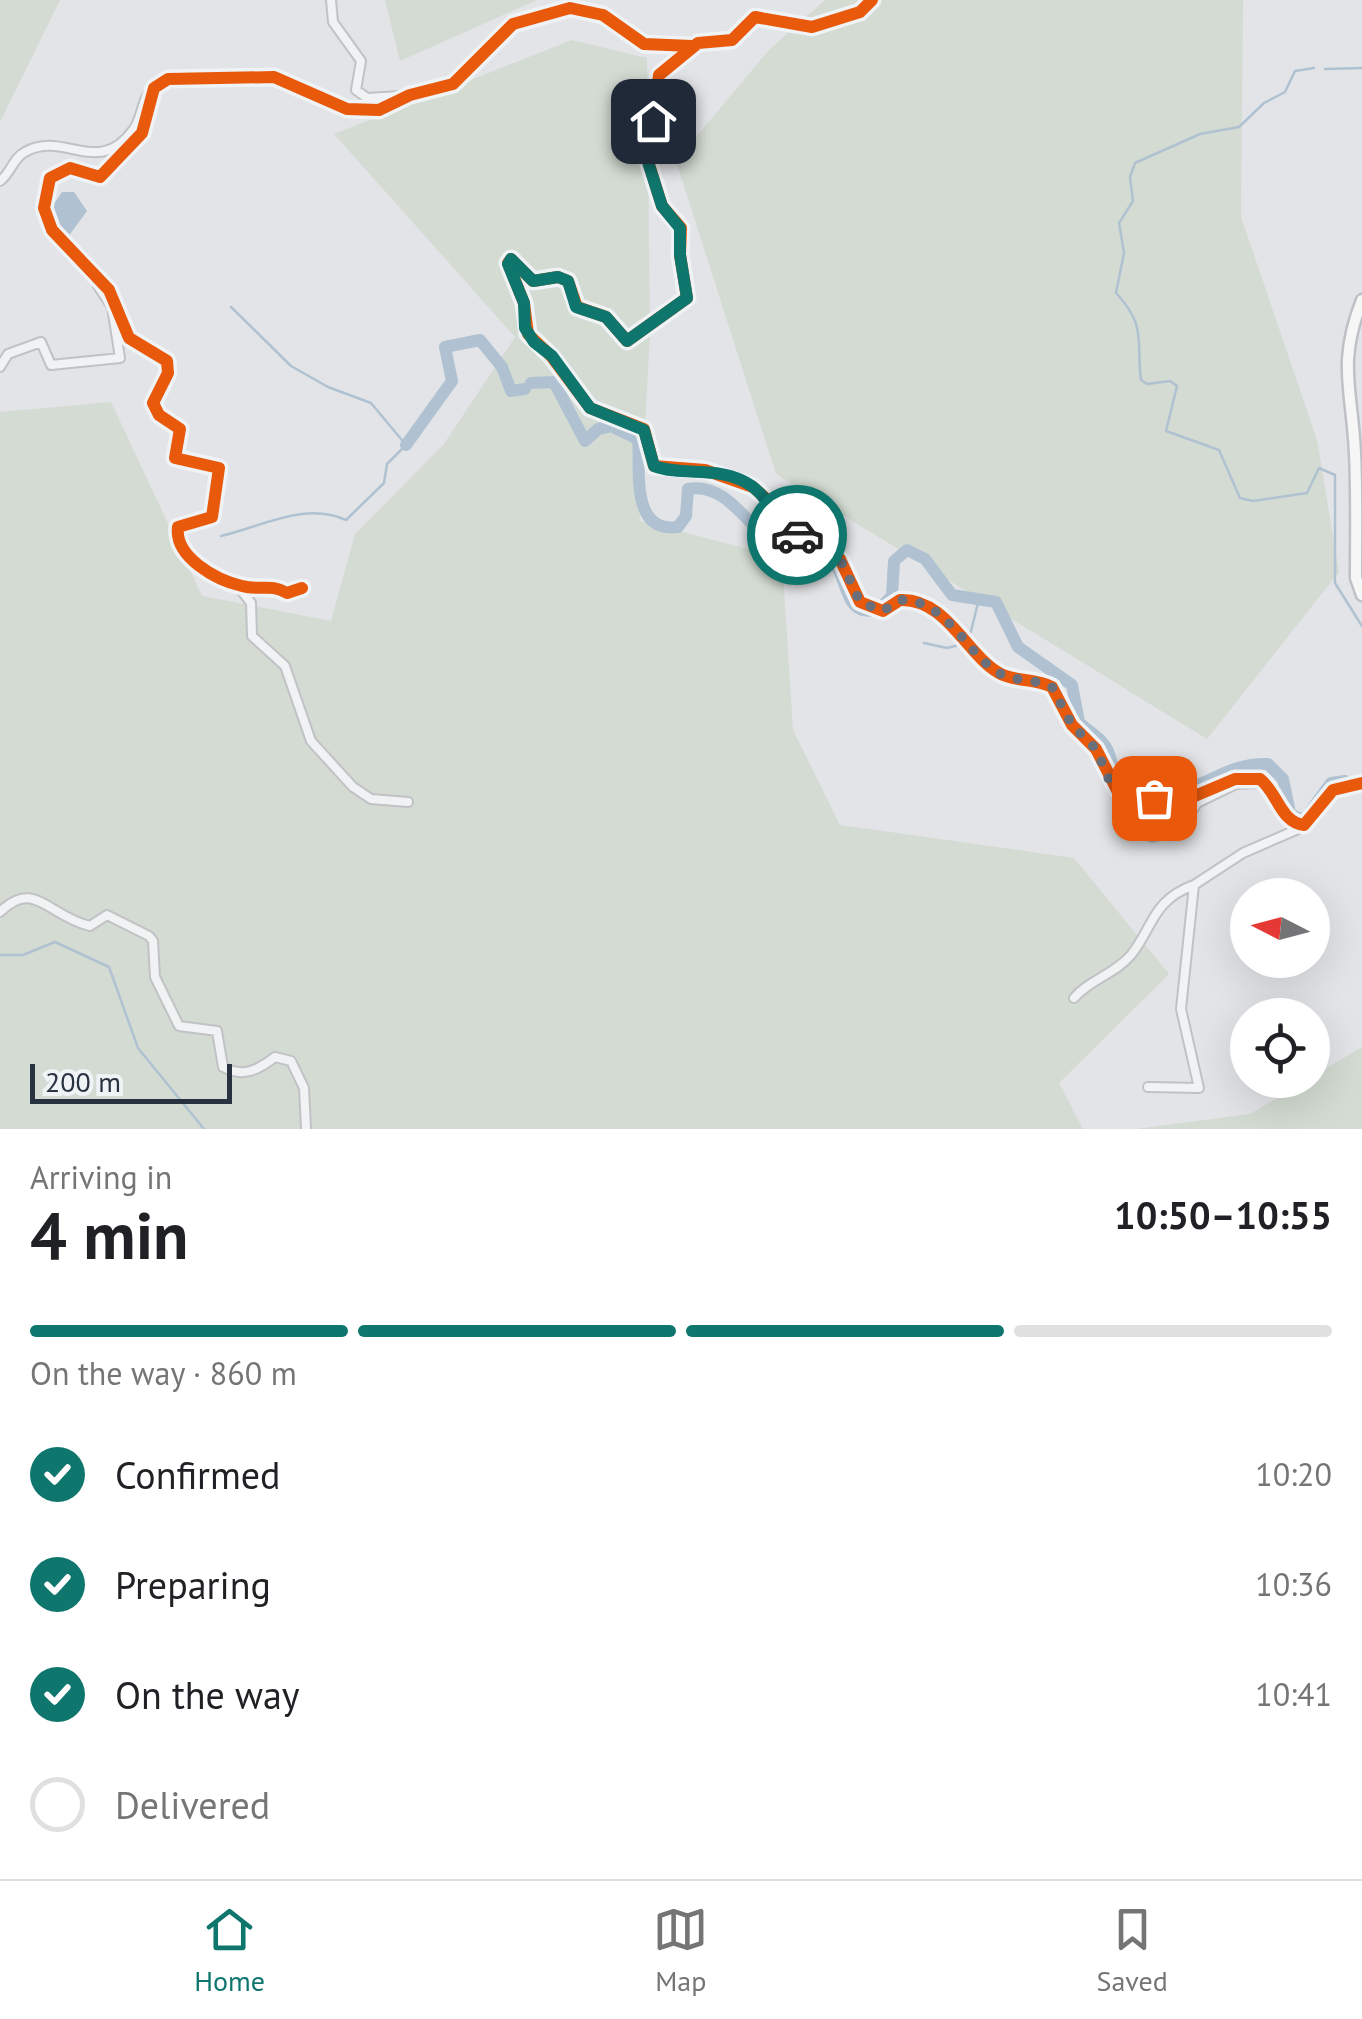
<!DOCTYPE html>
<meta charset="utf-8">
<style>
:root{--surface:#fff;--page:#f2f2f2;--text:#202124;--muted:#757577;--line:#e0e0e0;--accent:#0f766e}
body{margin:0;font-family:"PT Sans",sans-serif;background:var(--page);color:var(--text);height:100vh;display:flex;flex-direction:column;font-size:38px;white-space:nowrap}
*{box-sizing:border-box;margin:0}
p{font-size:32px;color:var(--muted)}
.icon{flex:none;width:55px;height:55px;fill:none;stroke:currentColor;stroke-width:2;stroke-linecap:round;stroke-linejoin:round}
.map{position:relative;height:1129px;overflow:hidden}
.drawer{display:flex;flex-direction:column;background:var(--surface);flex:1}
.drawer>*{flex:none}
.needle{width:65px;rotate:276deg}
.controls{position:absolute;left:1230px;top:878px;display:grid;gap:20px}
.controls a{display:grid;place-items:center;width:100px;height:100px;border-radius:50%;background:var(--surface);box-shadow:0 10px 40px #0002;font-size:50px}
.scale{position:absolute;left:30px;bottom:25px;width:202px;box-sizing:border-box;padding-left:10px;border:5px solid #283241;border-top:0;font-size:28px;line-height:35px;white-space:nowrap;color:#283241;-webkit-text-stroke:8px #f0f3f6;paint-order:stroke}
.pin{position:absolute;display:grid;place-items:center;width:85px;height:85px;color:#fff;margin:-42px;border-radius:20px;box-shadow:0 5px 15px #0006}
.courier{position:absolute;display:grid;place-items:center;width:100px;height:100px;margin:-50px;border:8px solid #0f766e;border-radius:50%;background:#fff;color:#222;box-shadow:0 2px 12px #0007}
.head em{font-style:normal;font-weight:700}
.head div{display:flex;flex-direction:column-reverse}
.head{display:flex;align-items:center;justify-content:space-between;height:170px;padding:0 30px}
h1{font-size:65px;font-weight:700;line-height:75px}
.bar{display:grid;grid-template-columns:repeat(4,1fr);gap:15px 10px;align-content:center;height:120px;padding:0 30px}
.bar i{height:12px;border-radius:8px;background:var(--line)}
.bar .on{background:var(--accent)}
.bar p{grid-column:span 4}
ol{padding:0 30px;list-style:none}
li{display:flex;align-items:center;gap:30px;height:110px}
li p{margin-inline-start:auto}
li .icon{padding:10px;border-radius:50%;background:var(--accent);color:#fff;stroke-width:4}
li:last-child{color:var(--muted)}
li i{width:55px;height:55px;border:5px solid var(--line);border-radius:50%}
.tab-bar{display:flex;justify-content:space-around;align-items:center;height:140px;border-top:2px solid var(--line);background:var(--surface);font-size:28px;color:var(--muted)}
.tab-bar a{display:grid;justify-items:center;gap:5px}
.tab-bar .on{color:var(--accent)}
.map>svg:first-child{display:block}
</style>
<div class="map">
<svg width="1362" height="1129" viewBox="0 0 1362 1129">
<rect width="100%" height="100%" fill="#e2e4e7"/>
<path fill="#d3dbd2" d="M 0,0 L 60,0 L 0,122 Z
M 385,0 L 537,0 L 400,61 Z
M 825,0 L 1243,0 L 1241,217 L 1317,440 L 1339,572 L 1207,739 L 776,474 L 676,161 L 769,50 Z
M 572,40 L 647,58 L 650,332 L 640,521 L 782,558 L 793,730 L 840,825 L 1074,858 L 1169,974 L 1059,1083 L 1083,1129 L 0,1129 L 0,412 L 111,402 L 202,596 L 331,621 L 355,534 L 444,444 L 515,337 L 334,134 Z
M 1362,1047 L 1362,1129 L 1136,1129 L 1250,1114 Z"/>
<path fill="#b0c2d2" d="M 62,192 L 74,192 L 87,211 L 68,237 L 57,229 L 49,211 Z"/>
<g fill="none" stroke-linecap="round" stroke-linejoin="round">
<path stroke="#b0c2d2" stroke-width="2.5" d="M 1314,68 L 1295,71 L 1285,92 L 1264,103 L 1239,127 L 1200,134 L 1135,163 L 1130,177 L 1133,201 L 1119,223 L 1124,253 L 1116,293 C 1147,326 1136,340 1141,380 L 1147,384 L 1170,381 L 1177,386 L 1166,431 L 1219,450 L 1240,498 L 1253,501 L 1307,493 L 1319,468 L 1335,475 L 1335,583 L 1362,626
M 1325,69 L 1362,68
M 221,536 C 261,527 305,501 346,520 L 384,483 L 387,464 L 406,445 L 371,403 L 328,387 L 291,366 L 231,307
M 969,639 L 979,599
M 924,643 L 947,648 L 963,644
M 0,955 L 23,955 L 55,942 L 109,967 L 138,1048 L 204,1129"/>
<path stroke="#b0c2d2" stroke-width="12" d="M 531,383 L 554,382 L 585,441 L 598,429 L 608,427
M 615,428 L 638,439 C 641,468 629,533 678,527 L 686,516 L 688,489 C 728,481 751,532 778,547 C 794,556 815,550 832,559 C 849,578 843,616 875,610
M 406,445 L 452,381 L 445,347 L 480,340 L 502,367 L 511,391 L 525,389
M 882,606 L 892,596 L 894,561 L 907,550 L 925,559 L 952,595 L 996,602 L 1018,647 L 1072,685 L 1079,722 C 1088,732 1102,737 1108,751 C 1114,766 1111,777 1126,788 C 1201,807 1212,762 1268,764 L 1283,779 L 1290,813 L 1299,819 L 1307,816 L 1331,783 L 1345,781"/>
<defs>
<path id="minor" d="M 331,0 L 333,22 L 361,61 L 356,90 L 367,98 L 400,96
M 872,0 L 860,12 L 812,27 L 755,17 L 732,40 L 698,43 L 659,75 L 647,158 L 662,206 L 681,228 L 680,255 L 687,298 L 627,341 L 606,317 L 577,307 L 568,281 L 558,277 L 533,281 L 511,259 L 508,263 L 524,303 L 528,334 L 551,356 L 590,408 L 644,429 L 654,466 L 705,470 L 753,487 L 771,503 L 784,527 L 840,559 L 860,602 L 883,611 L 900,600 C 946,598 966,654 999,673 C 1014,682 1035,678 1052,687 L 1072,725 L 1096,749 L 1117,790 L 1183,801 L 1235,779 L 1260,779 C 1278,793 1280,822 1304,825 L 1333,790 L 1362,783
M 0,181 C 11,173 13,158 25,152 C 64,130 98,178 133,130 C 141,120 141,106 148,94
M 0,367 L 8,354 L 41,342 L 51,365 L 120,358 L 112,307 L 98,286
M 238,586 L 251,603 L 252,636 L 285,666 L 311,741 L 353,787 L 371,799 L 408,802
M 302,588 L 287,593 C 271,583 260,591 242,586 C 216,580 174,557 178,527 L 212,517 L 219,468 L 175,458 L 180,429 L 159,415 L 153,403 L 168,373 L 167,361 L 129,338 L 109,290 L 52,230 L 44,208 L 50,178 L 70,168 L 100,177 L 142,133 L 154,88 L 168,79 L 274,77 L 347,109 L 379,110 L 410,95 L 453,84 L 513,24 L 570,8 L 603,15 L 644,44 L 692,46
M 1152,837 L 1181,828 L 1197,803 L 1236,784 L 1262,783
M 0,912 C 34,878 48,916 90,926 L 107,915 L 149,936 L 153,941 L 155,977 L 179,1026 L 217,1031 L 223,1067 C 243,1078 258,1070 275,1057 L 291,1061 L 304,1088 L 306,1129
M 1074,998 C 1089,980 1115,974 1131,955 C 1153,928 1152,900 1194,885
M 1148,1087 L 1199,1088 L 1181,1009 L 1194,885 L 1243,853 L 1305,826"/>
<path id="major" d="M 1362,300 C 1337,364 1352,389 1355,453 C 1357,494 1356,536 1356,578 L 1362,595"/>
</defs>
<use href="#minor" stroke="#c0c2c5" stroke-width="12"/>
<use href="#major" stroke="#bec1c5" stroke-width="15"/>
<use href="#minor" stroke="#f1f2f4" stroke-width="8"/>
<use href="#major" stroke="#f6f6f6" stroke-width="10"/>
<defs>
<path id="cycleway" d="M 872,0 L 860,12 L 812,27 L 755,17 L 732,40 L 698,43 L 659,75 L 647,158 L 662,206 L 681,228 L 680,255 L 687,298 L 627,341 L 606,317 L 577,307 L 568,281 L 558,277 L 533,281 L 511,259 L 508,263 L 524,303 L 528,334 L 551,356 L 590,408 L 644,429 L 654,466 L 705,470 L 753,487 L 771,503 L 784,527 L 840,559 L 860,602 L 883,611 L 900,600 C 946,598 966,654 999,673 C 1014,682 1035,678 1052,687 L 1072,725 L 1096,749 L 1117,790 L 1183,801 L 1235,779 L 1260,779 C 1278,793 1280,822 1304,825 L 1333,790 L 1362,783
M 302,588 L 287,593 C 271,583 260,591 242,586 C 216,580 174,557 178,527 L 212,517 L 219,468 L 175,458 L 180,429 L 159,415 L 153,403 L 168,373 L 167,361 L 129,338 L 109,290 L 52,230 L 44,208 L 50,178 L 70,168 L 100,177 L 142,133 L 154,88 L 168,79 L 274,77 L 347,109 L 379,110 L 410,95 L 453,84 L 513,24 L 570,8 L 603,15 L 644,44 L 692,46"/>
</defs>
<use href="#cycleway" stroke="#f0f3f6" stroke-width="19"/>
<use href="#cycleway" stroke="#e8590c" stroke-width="12"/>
</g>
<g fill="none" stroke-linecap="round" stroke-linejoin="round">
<path stroke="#69707b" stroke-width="10" stroke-dasharray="0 18" d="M 797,535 L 840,559 L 860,602 L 883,611 L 900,600 C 947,599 967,655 999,673 C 1014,682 1034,678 1052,687 L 1072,725 L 1096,749 L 1111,784 L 1126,794 L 1154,798"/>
<path stroke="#0f766e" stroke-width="12" d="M 653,121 L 648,162 L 662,206 L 680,228 L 680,255 L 687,298 L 627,341 L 606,317 L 576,307 L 568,281 L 558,277 L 533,281 L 511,259 L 508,264 L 524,303 L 525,328 L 534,342 L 552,356 L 590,408 L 644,430 L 654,466 C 681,476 713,467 741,480 C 771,493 773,523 797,535"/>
</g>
</svg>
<div class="controls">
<a><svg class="needle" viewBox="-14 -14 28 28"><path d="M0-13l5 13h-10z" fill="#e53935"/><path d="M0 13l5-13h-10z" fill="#757577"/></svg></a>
<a><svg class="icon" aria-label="locate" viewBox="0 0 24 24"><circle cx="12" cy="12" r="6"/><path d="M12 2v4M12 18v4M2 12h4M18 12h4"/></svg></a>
</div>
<div class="scale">200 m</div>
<div class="pin" style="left:1154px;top:798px;background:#ea580c"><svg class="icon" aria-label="bag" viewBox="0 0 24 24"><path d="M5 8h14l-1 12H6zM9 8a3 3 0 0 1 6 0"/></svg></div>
<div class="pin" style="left:653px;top:121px;background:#1f2937"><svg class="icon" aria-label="home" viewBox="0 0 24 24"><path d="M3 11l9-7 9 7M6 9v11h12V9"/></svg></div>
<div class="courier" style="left:797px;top:535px"><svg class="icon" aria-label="car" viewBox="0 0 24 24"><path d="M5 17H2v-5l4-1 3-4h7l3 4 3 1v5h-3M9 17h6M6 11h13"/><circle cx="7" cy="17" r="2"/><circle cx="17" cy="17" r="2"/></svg></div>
</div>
<section class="drawer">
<div class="head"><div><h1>4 min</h1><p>Arriving in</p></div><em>10:50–10:55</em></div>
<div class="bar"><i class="on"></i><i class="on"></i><i class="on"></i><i></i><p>On the way · 860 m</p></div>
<ol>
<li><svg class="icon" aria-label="check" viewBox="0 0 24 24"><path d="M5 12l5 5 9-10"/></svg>Confirmed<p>10:20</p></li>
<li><svg class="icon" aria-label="check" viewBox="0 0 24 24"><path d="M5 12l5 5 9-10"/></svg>Preparing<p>10:36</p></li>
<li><svg class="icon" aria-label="check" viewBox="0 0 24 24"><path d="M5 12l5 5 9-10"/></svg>On the way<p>10:41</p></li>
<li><i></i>Delivered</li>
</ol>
</section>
<nav class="tab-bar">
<a class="on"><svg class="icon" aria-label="home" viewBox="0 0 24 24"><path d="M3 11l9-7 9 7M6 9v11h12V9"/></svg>Home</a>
<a><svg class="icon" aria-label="map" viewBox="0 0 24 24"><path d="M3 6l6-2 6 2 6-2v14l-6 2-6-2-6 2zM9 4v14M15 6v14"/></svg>Map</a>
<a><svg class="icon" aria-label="saved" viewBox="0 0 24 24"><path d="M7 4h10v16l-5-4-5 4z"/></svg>Saved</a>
</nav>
